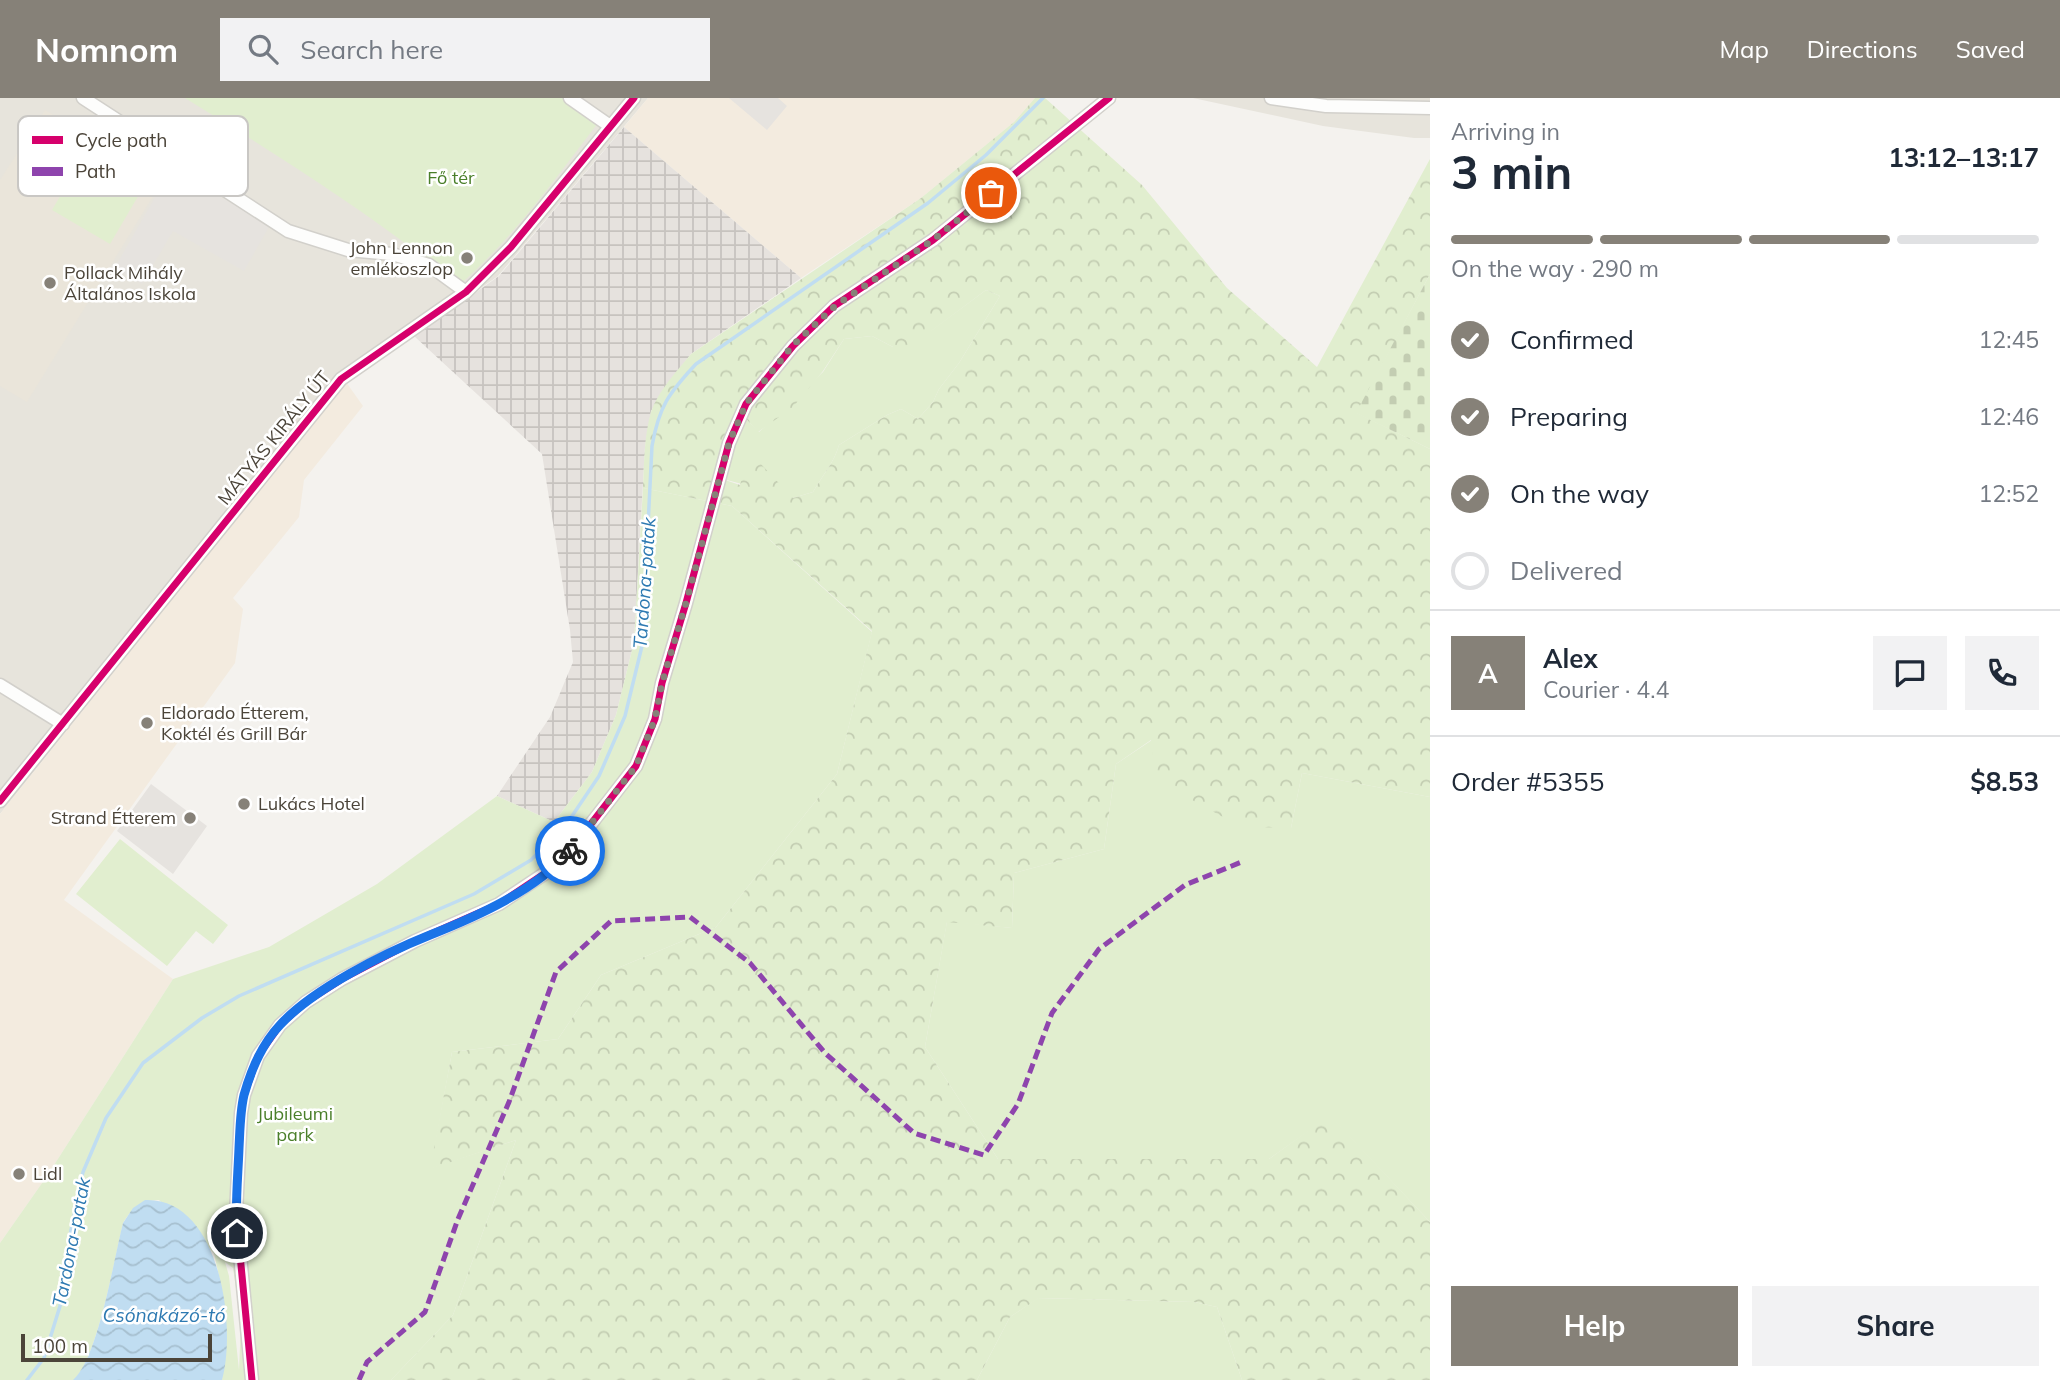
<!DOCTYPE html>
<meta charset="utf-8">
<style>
:root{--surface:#fff;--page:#f2f2f3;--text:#1f2937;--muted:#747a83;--line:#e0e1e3;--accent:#868178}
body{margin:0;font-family:Mulish,sans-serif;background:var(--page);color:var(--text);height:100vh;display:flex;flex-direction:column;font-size:26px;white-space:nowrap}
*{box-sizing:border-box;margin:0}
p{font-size:23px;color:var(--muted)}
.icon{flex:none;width:38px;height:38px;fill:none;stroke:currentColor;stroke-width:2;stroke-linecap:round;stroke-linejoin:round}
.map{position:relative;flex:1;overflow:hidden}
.panel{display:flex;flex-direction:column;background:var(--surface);width:630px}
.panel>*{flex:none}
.scale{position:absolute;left:21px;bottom:18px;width:191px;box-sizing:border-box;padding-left:7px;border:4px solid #4b4439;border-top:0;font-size:19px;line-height:24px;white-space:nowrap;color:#4b4439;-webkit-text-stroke:5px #fff;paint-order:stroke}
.pin{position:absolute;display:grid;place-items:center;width:60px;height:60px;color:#fff;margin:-30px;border:4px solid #fff;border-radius:50%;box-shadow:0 2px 7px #0007}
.courier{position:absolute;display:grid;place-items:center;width:70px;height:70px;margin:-35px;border:5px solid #1a73e8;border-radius:50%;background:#fff;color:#222;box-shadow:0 2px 9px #0007}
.summary em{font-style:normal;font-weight:700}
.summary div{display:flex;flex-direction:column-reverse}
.summary{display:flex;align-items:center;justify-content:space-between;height:119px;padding:0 21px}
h1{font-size:46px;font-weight:700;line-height:52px}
.bar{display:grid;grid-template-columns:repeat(4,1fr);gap:10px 7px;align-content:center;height:84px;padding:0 21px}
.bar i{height:9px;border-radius:5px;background:var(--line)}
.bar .on{background:var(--accent)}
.bar p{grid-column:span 4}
.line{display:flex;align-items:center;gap:18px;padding:0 21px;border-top:2px solid var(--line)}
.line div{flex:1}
.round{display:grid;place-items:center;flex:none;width:74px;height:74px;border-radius:0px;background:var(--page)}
ol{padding:0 21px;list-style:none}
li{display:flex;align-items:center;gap:21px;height:77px}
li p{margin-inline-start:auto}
li .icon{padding:7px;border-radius:50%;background:var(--accent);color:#fff;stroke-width:4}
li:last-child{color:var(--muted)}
li i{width:38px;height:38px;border:4px solid var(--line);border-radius:50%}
.cta{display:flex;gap:14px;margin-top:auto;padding:14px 21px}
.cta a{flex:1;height:80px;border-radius:0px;background:var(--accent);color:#fff;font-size:28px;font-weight:700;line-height:80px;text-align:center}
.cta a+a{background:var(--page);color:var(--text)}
header{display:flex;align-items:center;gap:42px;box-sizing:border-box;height:98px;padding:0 35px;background:var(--accent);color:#fff}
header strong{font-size:33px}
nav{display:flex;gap:38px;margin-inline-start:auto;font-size:24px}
.search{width:490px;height:63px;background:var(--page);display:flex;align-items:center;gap:18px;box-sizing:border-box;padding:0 24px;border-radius:0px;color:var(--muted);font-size:26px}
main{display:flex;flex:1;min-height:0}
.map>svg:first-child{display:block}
</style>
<header>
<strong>Nomnom</strong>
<div class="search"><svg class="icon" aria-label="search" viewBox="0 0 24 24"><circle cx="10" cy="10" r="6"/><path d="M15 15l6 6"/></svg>Search here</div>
<nav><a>Map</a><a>Directions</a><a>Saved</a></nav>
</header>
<main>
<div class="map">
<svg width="1430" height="1282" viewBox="0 0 1430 1282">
<defs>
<pattern id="industrial-grid" width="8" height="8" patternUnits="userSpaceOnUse" patternTransform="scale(1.75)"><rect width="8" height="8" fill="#e6e2de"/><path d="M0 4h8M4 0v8" fill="none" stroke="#c7c3bf"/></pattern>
<pattern id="forest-crowns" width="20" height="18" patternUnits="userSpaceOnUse" patternTransform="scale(1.75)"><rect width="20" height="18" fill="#e1eecf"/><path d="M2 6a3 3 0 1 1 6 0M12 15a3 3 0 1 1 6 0" fill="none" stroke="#c3cdb2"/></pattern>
<pattern id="cemetery-stones" width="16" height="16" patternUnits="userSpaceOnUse" patternTransform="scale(1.75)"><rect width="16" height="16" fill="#e1eecf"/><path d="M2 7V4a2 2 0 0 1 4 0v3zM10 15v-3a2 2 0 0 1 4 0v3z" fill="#c3cdb2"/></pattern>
<pattern id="water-waves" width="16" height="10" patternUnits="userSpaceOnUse" patternTransform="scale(1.75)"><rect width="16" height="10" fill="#c0ddf1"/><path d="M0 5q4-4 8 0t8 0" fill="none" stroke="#a6bfcf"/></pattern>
</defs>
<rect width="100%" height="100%" fill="#f4f2ee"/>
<path fill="#e7e4dc" d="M 0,0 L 648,0 L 498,178 L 346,284 L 0,716 Z
M 1193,0 L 1430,0 L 1430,40 L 1414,40 L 1323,28 Z"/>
<path fill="#f3ebdf" d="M 648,0 L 1035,0 L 1014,24 L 921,100 L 801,180 L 624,29 Z
M 346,284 L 363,308 L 304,382 L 299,419 L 233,500 L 243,511 L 235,565 L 64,802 L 173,881 L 47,1078 L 0,1145 L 0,716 Z"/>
<path fill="url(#industrial-grid)" d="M 624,29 L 801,180 L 691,256 L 670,283 L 651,313 L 645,349 L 634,544 L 616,617 L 592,674 L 554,724 L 497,698 L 550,619 L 573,564 L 570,532 L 542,356 L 414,238 L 499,178 Z"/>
<path fill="#eae5da" d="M 45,12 L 163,82 L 27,304 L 0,288 L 0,82 Z"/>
<path fill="#e1eecf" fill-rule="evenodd" d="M 185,0 L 570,0 L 601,21 C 558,77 513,141 459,187 C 373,117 279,58 185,0 Z
M 92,44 L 150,78 L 110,146 L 52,112 Z
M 986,192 L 1000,198 L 959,265 L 939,291 L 933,304 L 918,321 L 901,311 L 887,317 L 839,347 C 834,365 822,378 813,394 L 793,400 L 716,379 L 739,314 L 759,334 L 823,274 L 844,241 L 872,238 L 893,249 L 932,232 Z
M 643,390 L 732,408 L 872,534 L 837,676 L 716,829 L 601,877 L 558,941 L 452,954 L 431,1070 L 516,1042 L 453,1217 L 391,1282 L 222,1282 L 226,1230 L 223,1197 L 214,1155 L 159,1102 C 140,1103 133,1109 123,1125 C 115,1159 97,1261 74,1282 L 0,1282 L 0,1145 L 47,1078 L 173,881 L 269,849 L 377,786 L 497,698 L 554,724 L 592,674 L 616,617 L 634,544 ZM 225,1164 L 233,1170 L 241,1224 L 239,1272 L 229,1178 Z
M 1152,642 L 1291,730 L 1302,675 L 1430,699 L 1430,1124 L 1330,1018 L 1269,1061 L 998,1061 L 925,949 L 947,823 L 1012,830 L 1014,775 L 1104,751 L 1116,666 Z
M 120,741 L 228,827 L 213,846 L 196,833 L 167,868 L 76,796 Z
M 1038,1200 L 1194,1204 L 1217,1209 L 1242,1282 L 977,1282 L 1010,1219 Z"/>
<path fill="url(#forest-crowns)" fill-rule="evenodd" d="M 1035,0 L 1045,0 L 1142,87 L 1227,190 L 1317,269 L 1430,61 L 1430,176 L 1357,315 L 1430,351 L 1430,699 L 1302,675 L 1291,730 L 1241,729 L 1156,682 L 1151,642 L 1116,666 L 1104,751 L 1014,775 L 1012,830 L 947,824 L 925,949 L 998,1061 L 1269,1061 L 1330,1017 L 1430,1124 L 1430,1282 L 1242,1282 L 1217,1209 L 1194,1204 L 1039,1200 L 1010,1219 L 977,1282 L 391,1282 L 453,1217 L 516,1042 L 430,1071 L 452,954 L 558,941 L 601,877 L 716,829 L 837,676 L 872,533 L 732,408 L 643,390 C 644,366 644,338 651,314 C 658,293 677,273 691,256 L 921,100 L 1014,24 ZM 986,192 L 1000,198 L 959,265 L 939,291 L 933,304 L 918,321 L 901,311 L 887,317 L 839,347 C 834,365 822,378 813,394 L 793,400 L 759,364 L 746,368 L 740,387 L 716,379 L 740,314 L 758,334 L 793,309 L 823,273 L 844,241 L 872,238 L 893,249 L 910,249 Z"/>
<path fill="url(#cemetery-stones)" d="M 1430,176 L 1430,351 L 1356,315 Z"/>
<path fill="#e6e3df" d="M 729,0 L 778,0 L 787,8 L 767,32 Z
M 171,71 L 270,127 L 244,173 L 173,133 L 142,186 L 114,171 Z
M 151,686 L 207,728 L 173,776 L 117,733 Z"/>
<path fill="url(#water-waves)" d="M 145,1102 C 220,1099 237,1228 222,1282 L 73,1282 C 98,1261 114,1160 123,1125 L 133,1110 Z"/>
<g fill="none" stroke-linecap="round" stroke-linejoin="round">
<path stroke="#c0ddf1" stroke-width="3.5" d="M 27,1282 L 44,1260 L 60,1208 L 71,1132 L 83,1074 L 106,1020 L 143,965 L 202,920 L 239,898 L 474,796 L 531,762 L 568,724 L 599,678 L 625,618 L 642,548 L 652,348 C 659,308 669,295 696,266 L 928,105 L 986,57 L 1043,0"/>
<defs>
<path id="street" d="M 83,0 L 288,133 L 348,152 L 392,156 L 429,167 L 466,194
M 570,0 L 610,28
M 1271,0 L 1326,8 L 1430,10
M 0,587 L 63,626
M 0,703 L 341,281 L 466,194 L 511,149 L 634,0
M 252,1282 L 236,1115 L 241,1015 L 244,997 L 258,958 L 280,927 L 306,904 L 342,881 L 415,843 L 499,806 L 550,772 L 566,758 L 636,668 L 655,621 L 662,585 L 686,505 L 729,345 L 746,306 L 793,248 L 834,208 L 933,142 L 1109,0"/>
</defs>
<use href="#street" stroke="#d2d0cb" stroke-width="15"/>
<use href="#street" stroke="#fdfdfc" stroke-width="12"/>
<path stroke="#8e44ad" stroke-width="5" stroke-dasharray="10 5" stroke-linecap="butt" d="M 359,1282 L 367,1264 L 425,1214 L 458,1121 L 509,1004 L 556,874 L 611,823 L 690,819 L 750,865 L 825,955 L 914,1035 L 984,1057 L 1018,1006 L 1052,915 L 1099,851 L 1185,787 L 1244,763"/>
<defs>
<path id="cycleway" d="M 0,703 L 341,281 L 466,194 L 511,149 L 634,0
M 252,1282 L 236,1115 L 241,1015 L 244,997 L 258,958 L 280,927 L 306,904 L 342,881 L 415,843 L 499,806 L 550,772 L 566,758 L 636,668 L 655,621 L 662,585 L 686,505 L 729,345 L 746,306 L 793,248 L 834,208 L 933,142 L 1109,0"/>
</defs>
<use href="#cycleway" stroke="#fff" stroke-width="11"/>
<use href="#cycleway" stroke="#d6006c" stroke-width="7"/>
</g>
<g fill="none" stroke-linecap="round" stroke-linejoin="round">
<path stroke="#868178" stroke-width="7" stroke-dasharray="0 12.6" d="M 570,753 L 636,668 L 655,621 L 662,585 L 686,505 L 729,345 L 746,306 L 793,247 L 835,208 L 933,142 L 991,95"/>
<path stroke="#1a73e8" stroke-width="9" d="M 237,1135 C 235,1106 238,1078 239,1050 C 240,1032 240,1014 244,997 C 251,972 263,945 280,927 C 313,891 385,855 430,837 C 478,818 536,792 570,753"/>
</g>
<g fill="#868178" stroke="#fff" stroke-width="2.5">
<circle cx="467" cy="160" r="7"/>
<circle cx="50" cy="185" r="7"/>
<circle cx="147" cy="625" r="7"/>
<circle cx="244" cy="706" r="7"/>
<circle cx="190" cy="720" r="7"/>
<circle cx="19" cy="1076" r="7"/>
</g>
<g text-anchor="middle" stroke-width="5" stroke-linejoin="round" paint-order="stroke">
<g font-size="18" fill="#4a7f2a" stroke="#fff">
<text x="451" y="86">Fő tér</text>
<text x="295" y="1022">Jubileumi<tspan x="295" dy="21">park</tspan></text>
</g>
<g font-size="18" fill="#4b4439" stroke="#fff" text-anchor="start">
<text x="453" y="156" text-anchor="end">John Lennon<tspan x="453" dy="21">emlékoszlop</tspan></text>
<text x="64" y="181">Pollack Mihály<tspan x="64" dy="21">Általános Iskola</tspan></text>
<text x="161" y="621">Eldorado Étterem,<tspan x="161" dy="21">Koktél és Grill Bár</tspan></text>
<text x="258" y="712">Lukács Hotel</text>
<text x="176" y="726" text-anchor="end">Strand Étterem</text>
<text x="33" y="1082">Lidl</text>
</g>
<g font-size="18" fill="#4b4439" stroke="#fff">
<text transform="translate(274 340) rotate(-51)" y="6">MÁTYÁS KIRÁLY ÚT</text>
</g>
<g font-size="19" font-style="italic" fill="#2e7ab2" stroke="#fff">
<text transform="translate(644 485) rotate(-86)" y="7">Tardona-patak</text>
<text transform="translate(71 1144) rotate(-79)" y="7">Tardona-patak</text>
<text x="164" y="1224">Csónakázó-tó</text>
</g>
</g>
<rect x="18" y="18" width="230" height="80" rx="10" fill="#fff" stroke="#c9c7c4" stroke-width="2"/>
<rect x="32" y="38" width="31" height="8" fill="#d6006c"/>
<rect x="32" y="69" width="31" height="9" fill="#8e44ad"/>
<g font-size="19" fill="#4b4439">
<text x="75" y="49">Cycle path</text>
<text x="75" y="80">Path</text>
</g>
</svg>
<div class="scale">100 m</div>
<div class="pin" style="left:991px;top:95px;background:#ea580c"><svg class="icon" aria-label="bag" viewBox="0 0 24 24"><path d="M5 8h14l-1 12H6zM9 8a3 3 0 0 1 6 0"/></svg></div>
<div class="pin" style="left:237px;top:1135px;background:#1f2937"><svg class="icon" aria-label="home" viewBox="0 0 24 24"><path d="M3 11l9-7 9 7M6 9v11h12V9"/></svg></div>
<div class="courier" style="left:570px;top:753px"><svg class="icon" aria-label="bike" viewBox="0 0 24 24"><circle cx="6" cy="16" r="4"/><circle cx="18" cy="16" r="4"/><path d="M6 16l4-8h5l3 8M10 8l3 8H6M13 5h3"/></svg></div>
</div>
<section class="panel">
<div class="summary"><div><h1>3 min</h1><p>Arriving in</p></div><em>13:12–13:17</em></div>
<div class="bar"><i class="on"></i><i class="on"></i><i class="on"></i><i></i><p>On the way · 290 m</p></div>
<ol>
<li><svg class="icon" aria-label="check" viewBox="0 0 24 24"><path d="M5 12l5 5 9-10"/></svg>Confirmed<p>12:45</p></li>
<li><svg class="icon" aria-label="check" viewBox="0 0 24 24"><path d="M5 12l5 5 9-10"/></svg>Preparing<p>12:46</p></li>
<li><svg class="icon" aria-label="check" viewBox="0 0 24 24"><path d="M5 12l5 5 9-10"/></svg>On the way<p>12:52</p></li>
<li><i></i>Delivered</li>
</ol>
<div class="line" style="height:126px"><b class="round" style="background:var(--accent);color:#fff">A</b><div><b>Alex</b><p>Courier · 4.4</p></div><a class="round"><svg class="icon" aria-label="chat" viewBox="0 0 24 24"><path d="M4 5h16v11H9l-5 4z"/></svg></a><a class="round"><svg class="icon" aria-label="phone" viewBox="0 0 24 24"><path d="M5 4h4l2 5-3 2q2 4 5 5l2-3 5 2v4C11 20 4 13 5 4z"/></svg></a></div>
<div class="line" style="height:91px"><div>Order #5355</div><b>$8.53</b></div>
<div class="cta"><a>Help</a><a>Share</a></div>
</section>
</main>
